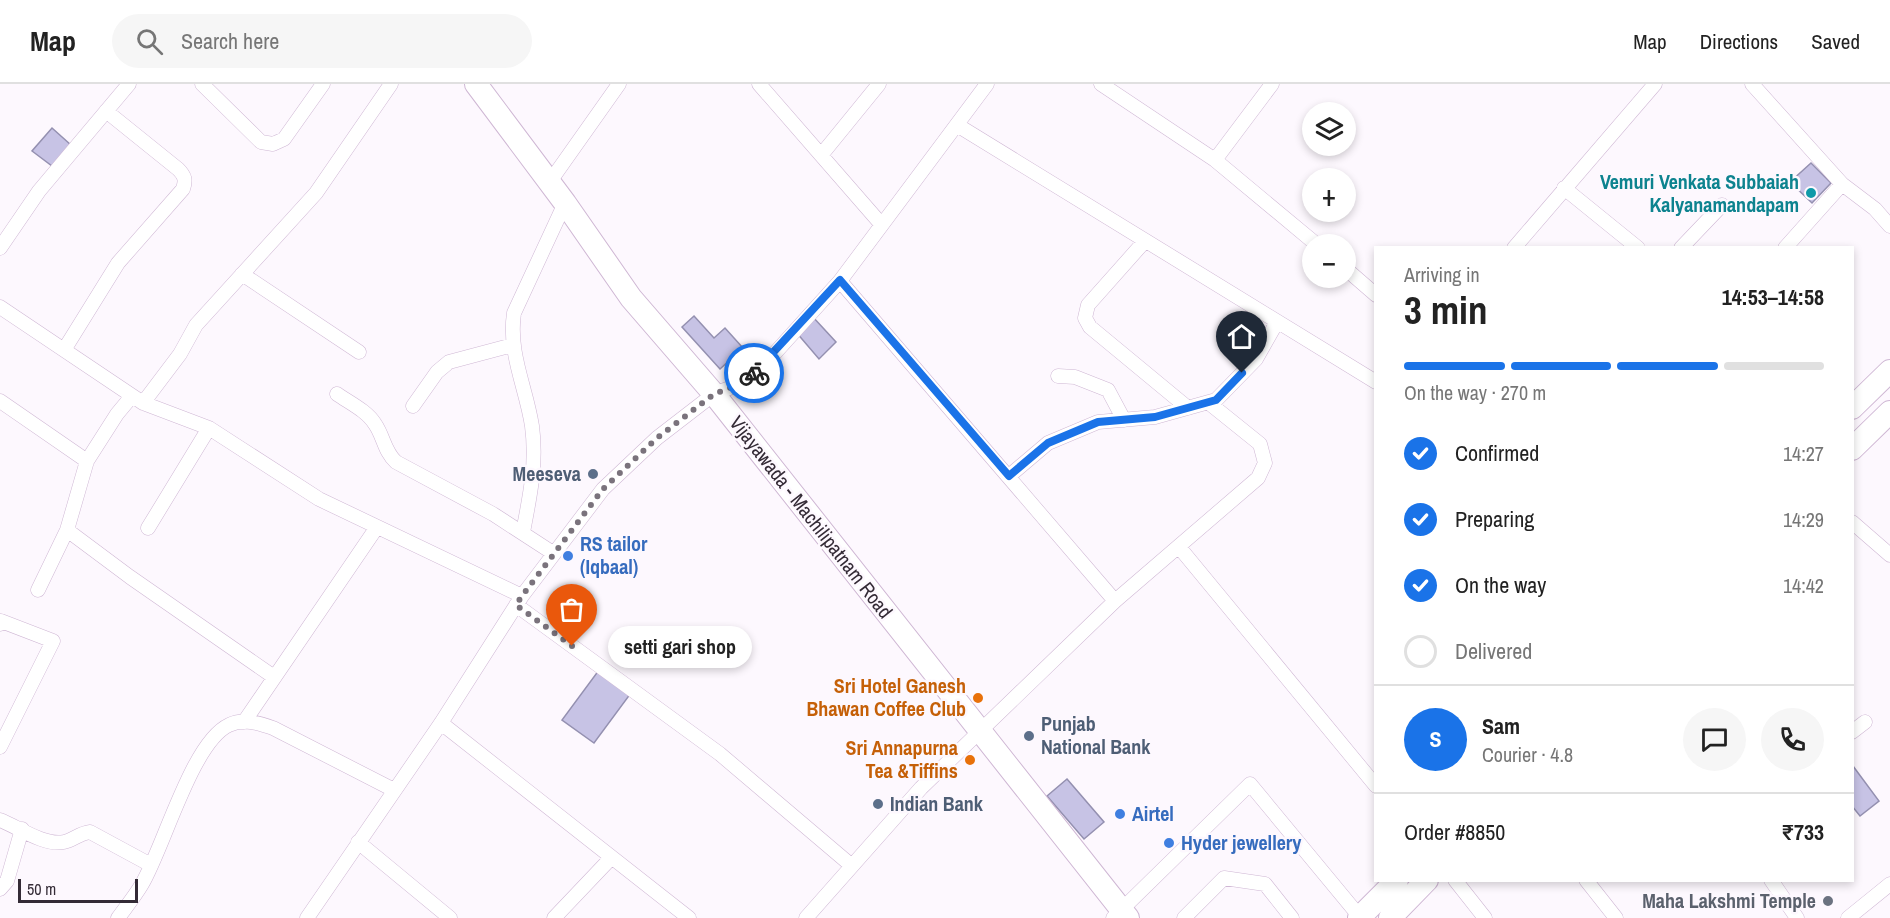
<!DOCTYPE html>
<meta charset="utf-8">
<style>
:root{--surface:#fff;--page:#f6f6f6;--text:#222;--muted:#767676;--line:#e0e0e0;--accent:#1a73e8}
body{margin:0;font-family:"Archivo Narrow",sans-serif;background:var(--page);color:var(--text);height:100vh;display:flex;flex-direction:column;font-size:22px;white-space:nowrap}
*{box-sizing:border-box;margin:0}
p{font-size:20px;color:var(--muted)}
.icon{flex:none;width:33px;height:33px;fill:none;stroke:currentColor;stroke-width:2;stroke-linecap:round;stroke-linejoin:round}
.map{position:relative;flex:1;overflow:hidden}
.side{position:absolute;left:1374px;top:162px;width:480px;height:636px;display:flex;flex-direction:column;background:var(--surface);border-radius:0px;box-shadow:0 3px 9px #0003}
.side>*{flex:none}
.buttons{position:absolute;left:1302px;top:18px;display:grid;gap:12px}
.buttons a{display:grid;place-items:center;width:54px;height:54px;border-radius:50%;background:var(--surface);box-shadow:0 3px 9px #0003;font-size:30px}
.scale{position:absolute;left:18px;bottom:15px;width:120px;box-sizing:border-box;padding-left:6px;border:3px solid #342b36;border-top:0;font-size:16px;line-height:21px;white-space:nowrap;color:#342b36;-webkit-text-stroke:4px #fdf8fe;paint-order:stroke}
.pin{position:absolute;display:grid;place-items:center;width:51px;height:51px;color:#fff;margin:-62px -26px;border-radius:50% 50% 50% 0;rotate:-45deg;box-shadow:0 0 6px #0007}
.pin .icon{rotate:45deg}
.courier{position:absolute;display:grid;place-items:center;width:60px;height:60px;margin:-30px;border:4px solid #1a73e8;border-radius:50%;background:#fff;color:#222;box-shadow:0 2px 8px #0007}
.bubble{position:absolute;height:42px;border-radius:21px;background:var(--surface);box-shadow:0 3px 9px #0003;font-size:20px;font-weight:700;line-height:42px;text-align:center}
.headline em{font-style:normal;font-weight:700}
.headline div{display:flex;flex-direction:column-reverse}
.headline{display:flex;align-items:center;justify-content:space-between;height:102px;padding:0 30px}
h1{font-size:39px;font-weight:700;line-height:45px}
.bar{display:grid;grid-template-columns:repeat(4,1fr);gap:9px 6px;align-content:center;height:72px;padding:0 30px}
.bar i{height:8px;border-radius:4px;background:var(--line)}
.bar .selected{background:var(--accent)}
.bar p{grid-column:span 4}
.line{display:flex;align-items:center;gap:15px;padding:0 30px;border-top:2px solid var(--line)}
.line div{flex:1}
.round{display:grid;place-items:center;flex:none;width:63px;height:63px;border-radius:32px;background:var(--page)}
ol{padding:0 30px;list-style:none}
li{display:flex;align-items:center;gap:18px;height:66px}
li p{margin-inline-start:auto}
li .icon{padding:6px;border-radius:50%;background:var(--accent);color:#fff;stroke-width:4}
li:last-child{color:var(--muted)}
li i{width:33px;height:33px;border:3px solid var(--line);border-radius:50%}
header{display:flex;align-items:center;gap:36px;box-sizing:border-box;height:84px;padding:0 30px;background:var(--surface);border-bottom:2px solid var(--line)}
header strong{font-size:28px}
nav{display:flex;gap:33px;margin-inline-start:auto;font-size:21px}
.search{width:420px;height:54px;background:var(--page);display:flex;align-items:center;gap:15px;box-sizing:border-box;padding:0 21px;border-radius:33px;color:var(--muted);font-size:22px}
.map>svg:first-child{display:block}
</style>
<header>
<strong>Map</strong>
<div class="search"><svg class="icon" aria-label="search" viewBox="0 0 24 24"><circle cx="10" cy="10" r="6"/><path d="M15 15l6 6"/></svg>Search here</div>
<nav><a>Map</a><a>Directions</a><a>Saved</a></nav>
</header>
<div class="map">
<svg width="1890" height="834" viewBox="0 0 1890 834">
<rect width="100%" height="100%" fill="#fdf8fe"/>
<path fill="#c7c3e5" stroke="#9490b0" stroke-width="1.5" d="M 52,44 L 71,61 L 52,82 L 32,67 Z
M 1811,79 L 1831,99 L 1812,119 L 1790,98 Z
M 694,232 L 714,254 L 725,244 L 743,264 L 720,285 L 682,243 Z
M 812,232 L 836,258 L 819,275 L 796,248 Z
M 599,586 L 631,609 L 594,659 L 562,636 Z
M 1853,682 L 1879,717 L 1860,732 L 1852,722 Z
M 1067,695 L 1104,738 L 1084,755 L 1047,712 Z"/>
<g fill="none" stroke-linecap="round" stroke-linejoin="round">
<defs>
<path id="minor" d="M 202,0 L 261,58 L 273,60 L 284,55 L 323,0
M 759,0 L 881,140
M 1101,0 L 1215,76 L 1316,160
M 1752,0 L 1842,100 L 1875,125 L 1890,142
M 957,41 L 1376,298
M 822,70 L 879,0
M 1215,76 L 1272,0
M 549,99 L 619,0
M 1564,104 L 1638,164
M 1144,158 L 1088,221 L 1085,234 L 1090,243 L 1188,324
M 0,164 L 39,107 L 129,0
M 1514,164 L 1655,0
M 1681,164 L 1722,121
M 1785,164 L 1842,100
M 1346,185 L 1376,211
M 242,190 L 359,268
M 840,197 L 1115,517 L 1258,394 L 1265,379 L 1260,360 L 1209,319
M 0,223 L 143,319 L 209,344 L 319,415 L 522,512
M 64,266 L 118,179 L 183,105 C 186,96 185,92 178,85 L 106,27
M 1058,292 L 1075,293 L 1108,306 L 1124,336
M 337,310 C 350,319 367,327 375,340 C 384,353 384,367 396,378 L 493,430 L 553,469
M 0,317 L 87,377
M 143,319 L 180,270 L 196,241 L 316,109 L 391,0
M 413,322 L 437,288 L 449,278 L 513,261
M 1009,392 L 1048,359 L 1098,338 L 1155,333 L 1216,316 L 1256,275 L 1277,238
M 1852,438 L 1890,471
M 148,444 L 209,344
M 67,446 L 130,493 L 274,593
M 523,448 C 530,412 537,379 532,342 C 526,303 508,269 514,229 L 565,119
M 1179,463 L 1376,702
M 38,506 L 67,446 L 87,377 L 117,330 L 132,312
M 516,521 L 720,670 L 852,782
M 0,540 L 1,537 L 53,557 L 0,663
M 244,638 L 377,443
M 441,639 L 689,834
M 1852,648 L 1865,638
M 0,736 C 18,743 44,762 64,758 C 73,756 80,749 90,748 L 151,781
M 358,758 L 450,834
M 1455,796 L 1485,834
M 1586,796 L 1616,834
M 1771,796 L 1797,834
M 0,805 L 7,797 L 22,745
M 118,834 C 126,823 135,812 142,800 C 164,763 192,658 229,641 C 243,634 259,639 273,644 L 394,706
M 307,834 L 441,639 L 522,512 L 603,405 L 657,354 L 714,310 L 740,300 L 765,280 L 840,197 L 987,0
M 554,834 L 611,774
M 806,834 L 921,704 L 1115,517
M 1113,834 L 1250,700 L 1360,833
M 1184,834 L 1224,794 L 1265,800 L 1292,834
M 1848,834 L 1890,800"/>
<path id="primary" d="M 1852,324 L 1890,287
M 1852,365 L 1890,328
M 1359,834 L 1397,796
M 1390,834 L 1427,796"/>
<path id="trunk" d="M 476,0 L 565,119 L 631,214 L 714,310 L 1128,834"/>
</defs>
<use href="#minor" stroke="#cfb7d4" stroke-width="15"/>
<use href="#primary" stroke="#cfb7d4" stroke-width="24"/>
<use href="#trunk" stroke="#cfb7d4" stroke-width="24"/>
<use href="#minor" stroke="#fff" stroke-width="14"/>
<use href="#primary" stroke="#fff" stroke-width="22"/>
<use href="#trunk" stroke="#fff" stroke-width="22"/>
</g>
<g fill="none" stroke-linecap="round" stroke-linejoin="round">
<path stroke="#7a737c" stroke-width="6" stroke-dasharray="0 10.8" d="M 572,562 L 516,521 L 522,512 L 603,405 L 657,354 L 714,310 L 740,300 L 754,289"/>
<path stroke="#1a73e8" stroke-width="8" d="M 754,289 L 840,196 L 1009,392 L 1048,359 L 1098,338 L 1155,333 L 1216,316 L 1242,289"/>
</g>
<circle fill="#0f9aa8" stroke="#fdf8fe" stroke-width="2" cx="1811" cy="109" r="6"/>
<g fill="#5c6f8a" stroke="#fdf8fe" stroke-width="2">
<circle cx="593" cy="390" r="6"/>
<circle cx="1029" cy="652" r="6"/>
<circle cx="878" cy="720" r="6"/>
</g>
<g fill="#3f7fe0" stroke="#fdf8fe" stroke-width="2">
<circle cx="568" cy="472" r="6"/>
<circle cx="1120" cy="730" r="6"/>
<circle cx="1169" cy="759" r="6"/>
</g>
<g fill="#e8710a" stroke="#fdf8fe" stroke-width="2">
<circle cx="978" cy="614" r="6"/>
<circle cx="970" cy="676" r="6"/>
</g>
<circle fill="#6b7280" stroke="#fdf8fe" stroke-width="2" cx="1828" cy="817" r="6"/>
<g text-anchor="middle" stroke-width="5" stroke-linejoin="round" paint-order="stroke">
<g font-size="20" font-weight="bold" fill="#0d838f" stroke="#fdf8fe" text-anchor="end">
<text x="1799" y="105">Vemuri Venkata Subbaiah<tspan x="1799" dy="23">Kalyanamandapam</tspan></text>
</g>
<g font-size="20" font-weight="bold" fill="#4e5e75" stroke="#fdf8fe" text-anchor="start">
<text x="581" y="397" text-anchor="end">Meeseva</text>
<text x="1041" y="647">Punjab<tspan x="1041" dy="23">National Bank</tspan></text>
<text x="890" y="727">Indian Bank</text>
</g>
<g font-size="20" fill="#342b36" stroke="#fdf8fe">
<text transform="translate(811 433) rotate(52)" y="7">Vijayawada - Machilipatnam Road</text>
</g>
<g font-size="20" font-weight="bold" fill="#366cbe" stroke="#fdf8fe" text-anchor="start">
<text x="580" y="467">RS tailor<tspan x="580" dy="23">(Iqbaal)</tspan></text>
<text x="1132" y="737">Airtel</text>
<text x="1181" y="766">Hyder jewellery</text>
</g>
<g font-size="20" font-weight="bold" fill="#c56008" stroke="#fdf8fe" text-anchor="end">
<text x="966" y="609">Sri Hotel Ganesh<tspan x="966" dy="23">Bhawan Coffee Club</tspan></text>
<text x="958" y="671">Sri Annapurna<tspan x="958" dy="23">Tea &amp;Tiffins</tspan></text>
</g>
<g font-size="20" font-weight="bold" fill="#5b616d" stroke="#fdf8fe" text-anchor="end">
<text x="1816" y="824">Maha Lakshmi Temple</text>
</g>
</g>
</svg>
<div class="buttons">
<a><svg class="icon" aria-label="layers" viewBox="0 0 24 24"><path d="M12 4l9 5-9 5-9-5zM3 14l9 5 9-5"/></svg></a>
<a>+</a>
<a>−</a>
</div>
<div class="scale">50 m</div>
<div class="pin" style="left:572px;top:562px;background:#ea580c"><svg class="icon" aria-label="bag" viewBox="0 0 24 24"><path d="M5 8h14l-1 12H6zM9 8a3 3 0 0 1 6 0"/></svg></div>
<div class="pin" style="left:1242px;top:289px;background:#1f2937"><svg class="icon" aria-label="home" viewBox="0 0 24 24"><path d="M3 11l9-7 9 7M6 9v11h12V9"/></svg></div>
<div class="courier" style="left:754px;top:289px"><svg class="icon" aria-label="bike" viewBox="0 0 24 24"><circle cx="6" cy="16" r="4"/><circle cx="18" cy="16" r="4"/><path d="M6 16l4-8h5l3 8M10 8l3 8H6M13 5h3"/></svg></div>
<div class="bubble" style="left:608px;top:542px;width:144px">setti gari shop</div>
<section class="side">
<div class="headline"><div><h1>3 min</h1><p>Arriving in</p></div><em>14:53–14:58</em></div>
<div class="bar"><i class="selected"></i><i class="selected"></i><i class="selected"></i><i></i><p>On the way · 270 m</p></div>
<ol>
<li><svg class="icon" aria-label="check" viewBox="0 0 24 24"><path d="M5 12l5 5 9-10"/></svg>Confirmed<p>14:27</p></li>
<li><svg class="icon" aria-label="check" viewBox="0 0 24 24"><path d="M5 12l5 5 9-10"/></svg>Preparing<p>14:29</p></li>
<li><svg class="icon" aria-label="check" viewBox="0 0 24 24"><path d="M5 12l5 5 9-10"/></svg>On the way<p>14:42</p></li>
<li><i></i>Delivered</li>
</ol>
<div class="line" style="height:108px"><b class="round" style="background:var(--accent);color:#fff">S</b><div><b>Sam</b><p>Courier · 4.8</p></div><a class="round"><svg class="icon" aria-label="chat" viewBox="0 0 24 24"><path d="M4 5h16v11H9l-5 4z"/></svg></a><a class="round"><svg class="icon" aria-label="phone" viewBox="0 0 24 24"><path d="M5 4h4l2 5-3 2q2 4 5 5l2-3 5 2v4C11 20 4 13 5 4z"/></svg></a></div>
<div class="line" style="height:78px"><div>Order #8850</div><b>₹733</b></div>
</section>
</div>
